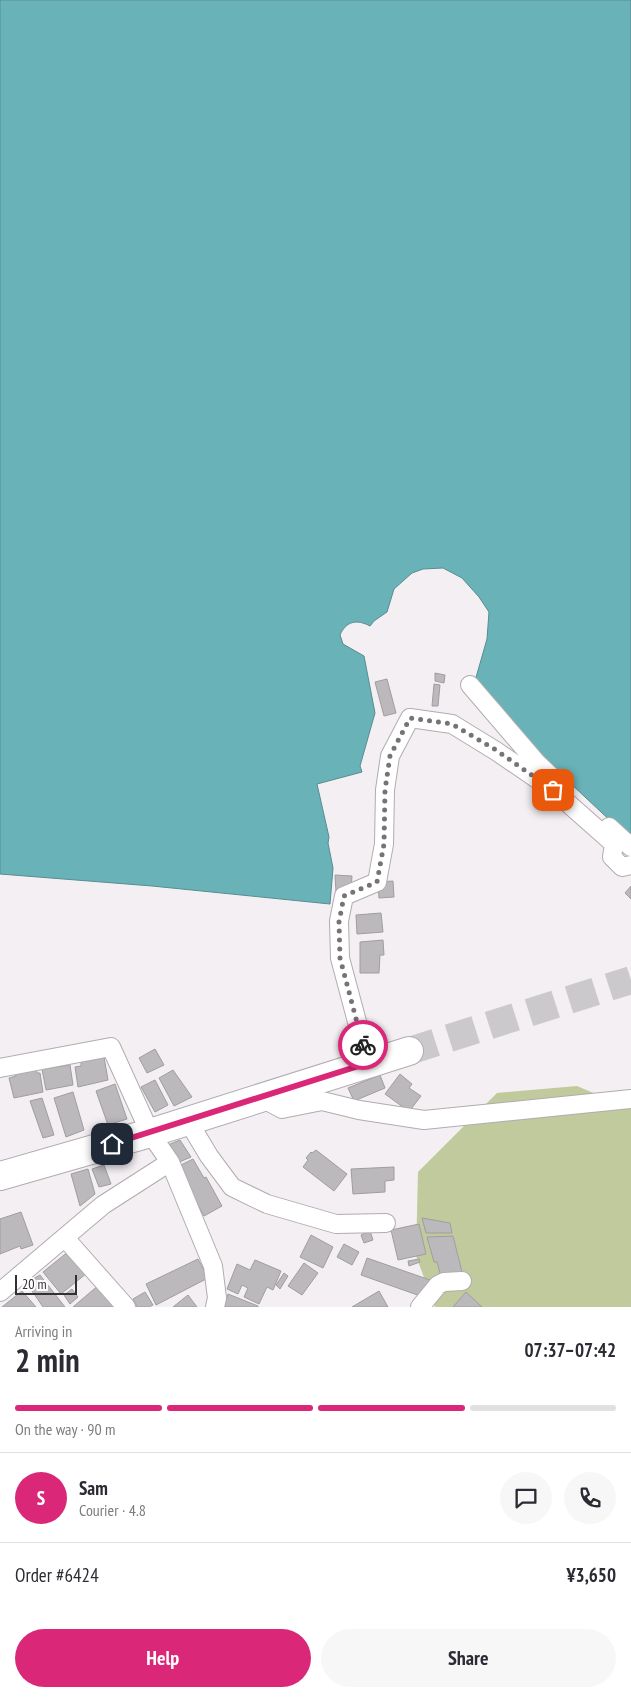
<!DOCTYPE html>
<meta charset="utf-8">
<style>
:root{--surface:#fff;--page:#f7f7f7;--text:#2b2b33;--muted:#7c7c81;--line:#e1e1e2;--accent:#db2777}
body{margin:0;font-family:"PT Sans Narrow",sans-serif;background:var(--page);color:var(--text);height:100vh;display:flex;flex-direction:column;font-size:19px;white-space:nowrap}
*{box-sizing:border-box;margin:0}
p{font-size:16px;color:var(--muted)}
.icon{flex:none;width:28px;height:28px;fill:none;stroke:currentColor;stroke-width:2;stroke-linecap:round;stroke-linejoin:round}
.map{position:relative;height:1307px;overflow:hidden}
.drawer{display:flex;flex-direction:column;background:var(--surface);flex:1}
.drawer>*{flex:none}
.scale{position:absolute;left:15px;bottom:12px;width:62px;box-sizing:border-box;padding-left:5px;border:2px solid #323032;border-top:0;font-size:14px;line-height:18px;white-space:nowrap;color:#323032;-webkit-text-stroke:4px #fffdff;paint-order:stroke}
.pin{position:absolute;display:grid;place-items:center;width:42px;height:42px;color:#fff;margin:-21px;border-radius:10px;box-shadow:0 2px 8px #0006}
.courier{position:absolute;display:grid;place-items:center;width:50px;height:50px;margin:-25px;border:4px solid #db2777;border-radius:50%;background:#fff;color:#222;box-shadow:0 1px 6px #0007}
.summary em{font-style:normal;font-weight:800}
.summary div{display:flex;flex-direction:column-reverse}
.summary{display:flex;align-items:center;justify-content:space-between;height:85px;padding:0 15px}
h1{font-size:32px;font-weight:800;line-height:38px}
.bar{display:grid;grid-template-columns:repeat(4,1fr);gap:8px 5px;align-content:center;height:60px;padding:0 15px}
.bar i{height:6px;border-radius:4px;background:var(--line)}
.bar .active{background:var(--accent)}
.bar p{grid-column:span 4}
.line{display:flex;align-items:center;gap:12px;padding:0 15px;border-top:1px solid var(--line)}
.line div{flex:1}
.round{display:grid;place-items:center;flex:none;width:52px;height:52px;border-radius:26px;background:var(--page)}
.button{display:flex;gap:10px;margin-top:auto;padding:10px 15px}
.button a{flex:1;height:58px;border-radius:30px;background:var(--accent);color:#fff;font-size:20px;font-weight:800;line-height:58px;text-align:center}
.button a+a{background:var(--page);color:var(--text)}
.map>svg:first-child{display:block}
</style>
<div class="map">
<svg width="631" height="1307" viewBox="0 0 631 1307">
<rect width="100%" height="100%" fill="#f3eff3"/>
<path fill="#c1ca9d" d="M 577,1086 L 631,1109 L 631,1307 L 435,1307 L 416,1256 L 418,1172 L 497,1093 Z"/>
<path fill="#69b3b8" stroke="#588c90" d="M 0,0 L 631,0 L 631,840 L 539,754 L 475,681 L 487,639 L 489,612 L 479,597 L 462,578 L 443,568 L 423,569 L 412,573 L 394,589 L 387,612 L 374,621 L 370,626 C 357,619 346,621 340,635 L 343,644 L 364,656 L 375,713 L 360,766 L 362,772 L 317,784 L 329,837 L 328,843 L 333,868 L 330,904 L 152,886 L 0,874 Z"/>
<path fill="#bcb9bc" stroke="#a09da0" d="M 435,673 L 445,675 L 444,683 L 435,681 Z
M 387,679 L 396,713 L 384,716 L 375,682 Z
M 434,684 L 440,685 L 438,706 L 432,706 Z
M 335,875 L 352,876 L 351,891 L 336,892 Z
M 393,881 L 394,897 L 379,898 L 378,882 Z
M 631,886 L 631,899 L 625,893 Z
M 381,913 L 383,932 L 357,934 L 356,915 Z
M 383,940 L 384,955 L 380,955 L 379,973 L 360,973 L 360,942 Z
M 155,1049 L 164,1065 L 147,1073 L 139,1058 Z
M 104,1057 L 108,1080 L 78,1087 L 75,1067 L 81,1066 L 81,1062 Z
M 70,1065 L 73,1085 L 46,1090 L 42,1069 Z
M 36,1068 L 37,1073 L 40,1073 L 43,1092 L 14,1098 L 9,1078 L 16,1076 L 15,1074 Z
M 173,1070 L 192,1097 L 174,1106 L 159,1078 Z
M 400,1074 L 412,1084 L 409,1088 L 421,1096 L 411,1109 L 409,1108 L 407,1110 L 385,1094 Z
M 380,1075 L 385,1088 L 354,1101 L 348,1088 Z
M 155,1080 L 168,1105 L 155,1112 L 141,1087 Z
M 115,1084 L 127,1119 L 108,1125 L 96,1091 Z
M 73,1092 L 84,1130 L 66,1137 L 54,1098 Z
M 42,1098 L 54,1135 L 43,1138 L 30,1101 Z
M 180,1140 L 191,1157 L 177,1163 L 168,1145 Z
M 316,1150 L 347,1174 L 334,1191 L 303,1167 L 308,1160 L 306,1158 L 311,1152 L 312,1153 Z
M 193,1159 L 204,1178 L 206,1177 L 222,1206 L 204,1216 L 177,1167 Z
M 104,1165 L 111,1184 L 99,1187 L 92,1169 Z
M 394,1167 L 394,1180 L 385,1181 L 385,1192 L 353,1194 L 351,1169 Z
M 88,1169 L 95,1194 L 80,1206 L 71,1174 Z
M 21,1212 L 33,1245 L 21,1249 L 20,1246 L 0,1254 L 0,1219 Z
M 422,1218 L 450,1223 L 452,1233 L 426,1233 Z
M 419,1224 L 426,1254 L 398,1260 L 391,1230 Z
M 370,1231 L 373,1240 L 364,1243 L 361,1235 Z
M 311,1235 L 333,1247 L 323,1268 L 300,1257 Z
M 453,1236 L 463,1276 L 441,1277 L 437,1262 L 434,1262 L 427,1237 Z
M 344,1244 L 359,1252 L 352,1265 L 337,1257 Z
M 69,1251 L 87,1273 L 61,1294 L 43,1272 Z
M 367,1258 L 430,1280 L 423,1297 L 361,1275 Z
M 198,1259 L 208,1278 L 156,1305 L 146,1284 Z
M 419,1259 L 420,1262 L 409,1266 L 408,1261 Z
M 255,1260 L 281,1271 L 273,1290 L 267,1287 L 259,1304 L 244,1297 L 248,1288 L 242,1285 L 238,1294 L 227,1289 L 237,1264 L 250,1270 Z
M 304,1263 L 318,1273 L 302,1295 L 288,1286 Z
M 284,1273 L 288,1276 L 280,1289 L 276,1285 Z
M 40,1275 L 65,1307 L 43,1307 L 30,1288 L 36,1283 L 33,1279 Z
M 100,1284 L 116,1303 L 112,1307 L 73,1307 Z
M 72,1289 L 78,1297 L 70,1304 L 64,1295 Z
M 22,1291 L 36,1307 L 2,1307 Z
M 379,1291 L 388,1307 L 352,1307 Z
M 145,1292 L 153,1305 L 149,1307 L 137,1307 L 133,1299 Z
M 466,1292 L 482,1307 L 453,1307 Z
M 228,1294 L 258,1306 L 258,1307 L 224,1307 Z
M 188,1295 L 197,1307 L 173,1307 Z"/>
<g fill="none" stroke-linecap="round" stroke-linejoin="round">
<path stroke="#ccc9cc" stroke-width="28" stroke-dasharray="28 14" stroke-linecap="butt" d="M 409,1051 L 631,980"/>
<defs>
<path id="minor" d="M 470,685 L 537,763 L 559,784
M 609,827 L 631,847
M 368,1063 L 340,958 L 339,921 L 344,896 L 377,882 L 384,844 L 385,790 L 390,756 L 410,718 L 452,724 L 496,751 L 553,790 L 614,844 L 612,857 L 622,867 L 631,865
M 0,1068 L 111,1047 L 150,1133 L 170,1162 L 213,1266 L 217,1298 L 215,1307
M 260,1097 L 282,1109 L 322,1101 L 359,1110 L 424,1120 L 631,1099
M 188,1121 L 209,1156 L 232,1187 L 267,1204 L 336,1224 L 386,1223
M 65,1238 L 126,1307
M 0,1292 L 103,1205 L 170,1162
M 420,1307 L 438,1285 L 444,1282 L 462,1281"/>
<path id="trunk" d="M 0,1176 L 150,1133 L 409,1051"/>
</defs>
<use href="#minor" stroke="#b0acb0" stroke-width="20"/>
<use href="#trunk" stroke="#b0acb0" stroke-width="30"/>
<use href="#minor" stroke="#fff" stroke-width="18"/>
<use href="#trunk" stroke="#fff" stroke-width="28"/>
</g>
<g fill="none" stroke-linecap="round" stroke-linejoin="round">
<path stroke="#767376" stroke-width="5" stroke-dasharray="0 9" d="M 363,1045 L 340,958 L 339,922 L 344,896 L 377,882 L 384,844 L 385,790 L 390,756 L 410,718 L 452,724 L 496,750 L 553,790"/>
<path stroke="#db2777" stroke-width="6" d="M 112,1144 L 368,1063 L 363,1045"/>
</g>
</svg>
<div class="scale">20 m</div>
<div class="pin" style="left:553px;top:790px;background:#ea580c"><svg class="icon" aria-label="bag" viewBox="0 0 24 24"><path d="M5 8h14l-1 12H6zM9 8a3 3 0 0 1 6 0"/></svg></div>
<div class="pin" style="left:112px;top:1144px;background:#1f2937"><svg class="icon" aria-label="home" viewBox="0 0 24 24"><path d="M3 11l9-7 9 7M6 9v11h12V9"/></svg></div>
<div class="courier" style="left:363px;top:1045px"><svg class="icon" aria-label="bike" viewBox="0 0 24 24"><circle cx="6" cy="16" r="4"/><circle cx="18" cy="16" r="4"/><path d="M6 16l4-8h5l3 8M10 8l3 8H6M13 5h3"/></svg></div>
</div>
<section class="drawer">
<div class="summary"><div><h1>2 min</h1><p>Arriving in</p></div><em>07:37–07:42</em></div>
<div class="bar"><i class="active"></i><i class="active"></i><i class="active"></i><i></i><p>On the way · 90 m</p></div>
<div class="line" style="height:90px"><b class="round" style="background:var(--accent);color:#fff">S</b><div><b>Sam</b><p>Courier · 4.8</p></div><a class="round"><svg class="icon" aria-label="chat" viewBox="0 0 24 24"><path d="M4 5h16v11H9l-5 4z"/></svg></a><a class="round"><svg class="icon" aria-label="phone" viewBox="0 0 24 24"><path d="M5 4h4l2 5-3 2q2 4 5 5l2-3 5 2v4C11 20 4 13 5 4z"/></svg></a></div>
<div class="line" style="height:65px"><div>Order #6424</div><b>¥3,650</b></div>
<div class="button"><a>Help</a><a>Share</a></div>
</section>
